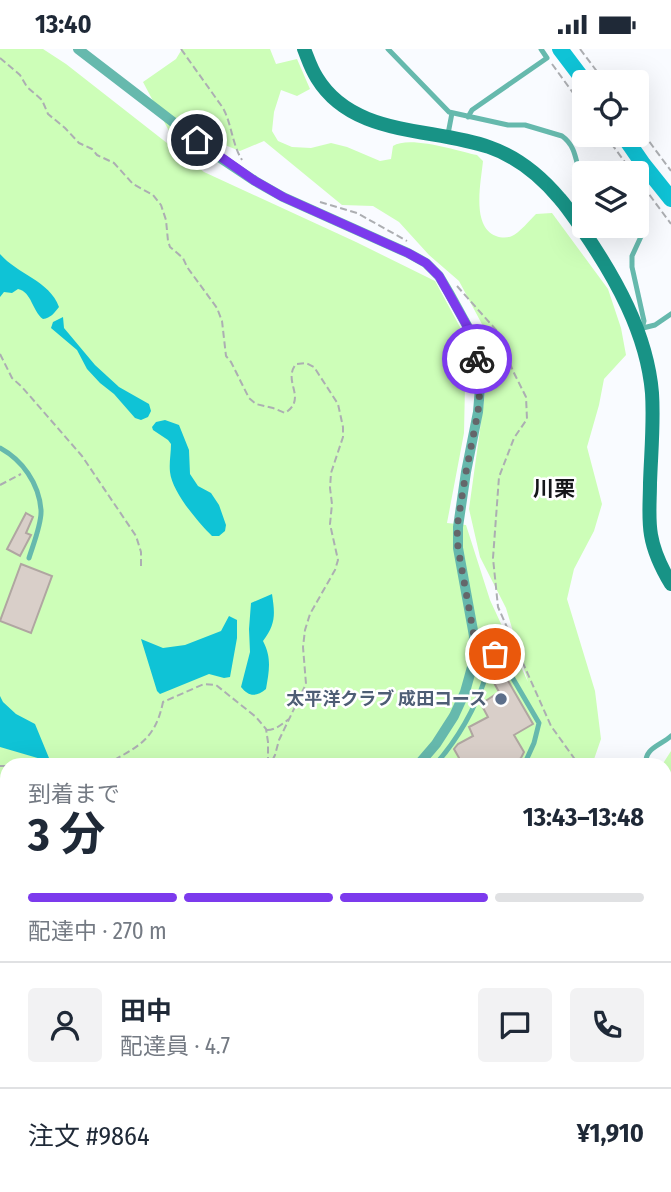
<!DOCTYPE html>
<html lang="ja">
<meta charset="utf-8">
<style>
:root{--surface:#fff;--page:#f2f2f3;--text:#1f2937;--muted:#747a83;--line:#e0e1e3;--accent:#7c3aed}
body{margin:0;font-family:"Fira Sans Condensed","Noto Sans JP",sans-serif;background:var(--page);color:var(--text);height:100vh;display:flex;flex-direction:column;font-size:26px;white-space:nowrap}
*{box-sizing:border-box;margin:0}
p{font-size:23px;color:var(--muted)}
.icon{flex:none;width:38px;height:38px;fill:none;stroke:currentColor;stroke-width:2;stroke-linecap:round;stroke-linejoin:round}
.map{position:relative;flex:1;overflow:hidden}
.panel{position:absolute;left:0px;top:709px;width:672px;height:436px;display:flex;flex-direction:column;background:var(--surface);border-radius:21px 21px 0 0;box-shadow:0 7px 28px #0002}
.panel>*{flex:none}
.buttons{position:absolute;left:572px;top:21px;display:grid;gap:14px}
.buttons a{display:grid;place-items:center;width:77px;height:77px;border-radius:7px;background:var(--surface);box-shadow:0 7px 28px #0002;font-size:35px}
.pin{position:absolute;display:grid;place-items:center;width:60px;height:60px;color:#fff;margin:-30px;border:4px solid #fff;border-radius:50%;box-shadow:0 2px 7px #0007}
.courier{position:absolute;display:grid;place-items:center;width:70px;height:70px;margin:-35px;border:5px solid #7c3aed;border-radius:50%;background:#fff;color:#222;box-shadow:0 2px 9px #0007}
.overview em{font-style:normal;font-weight:700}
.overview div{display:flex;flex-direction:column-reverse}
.overview{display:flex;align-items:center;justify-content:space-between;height:119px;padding:0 28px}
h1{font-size:46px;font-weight:700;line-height:52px}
.bar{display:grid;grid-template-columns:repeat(4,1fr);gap:10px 7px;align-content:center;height:84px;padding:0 28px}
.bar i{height:9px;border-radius:5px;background:var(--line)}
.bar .selected{background:var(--accent)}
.bar p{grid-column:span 4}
.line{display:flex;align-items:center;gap:18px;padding:0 28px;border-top:2px solid var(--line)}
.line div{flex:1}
.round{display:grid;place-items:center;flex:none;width:74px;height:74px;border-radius:7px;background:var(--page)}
.status{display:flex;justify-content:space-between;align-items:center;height:49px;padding:0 35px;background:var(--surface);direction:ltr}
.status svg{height:19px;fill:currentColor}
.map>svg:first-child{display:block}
</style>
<div class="status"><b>13:40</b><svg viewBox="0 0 49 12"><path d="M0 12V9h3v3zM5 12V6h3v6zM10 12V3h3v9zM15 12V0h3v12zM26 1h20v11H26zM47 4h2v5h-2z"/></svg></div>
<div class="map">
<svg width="671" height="1143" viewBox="0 0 671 1143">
<rect width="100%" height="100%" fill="#f9fbff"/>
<path fill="#cdfeb8" d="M 0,0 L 43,0 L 66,15 L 204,123 L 356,193 L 435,232 L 466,289 L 464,384 L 447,474 L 466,476 L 490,551 L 528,633 L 506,559 L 480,508 L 469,460 L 492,294 L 459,232 L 429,206 L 399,173 L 373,157 L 342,156 L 264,92 L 240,102 L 217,93 L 207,78 L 183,73 L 169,82 L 143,33 L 176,10 L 182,0 L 270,0 L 276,15 L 297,10 L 310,40 L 297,47 L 281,41 L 274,63 L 272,82 L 278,92 L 292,98 L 311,99 L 331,94 L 347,98 L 380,112 L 391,110 L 393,97 C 409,86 458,102 477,106 L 483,112 C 481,133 471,178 496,187 C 501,189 508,189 512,187 C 519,184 530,171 536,165 L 552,164 L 608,240 L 621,279 L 626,306 L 604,330 L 599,356 L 587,398 L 602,455 L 594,482 L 574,520 L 567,550 L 595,642 L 601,690 L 592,716 L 7,716 L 7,1138 L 665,1138 L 665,953 L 671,960 L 671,1143 L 0,1143 Z
M 671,702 L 671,843 L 665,842 L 665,716 L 662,716 Z"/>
<path fill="#0fc3d6" d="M 0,205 C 17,225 50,232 59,258 C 54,264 51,269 43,270 C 32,262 32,243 18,240 L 12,244 L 4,243 L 0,248 Z
M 63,268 L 64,279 L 95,316 L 119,338 L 149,355 L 151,362 L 148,368 L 141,371 L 135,369 L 114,345 L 100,334 L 87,320 L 77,301 L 51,279 L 53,273 Z
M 165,371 L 179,376 L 189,401 L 190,425 L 198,437 L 211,444 L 219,456 L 226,476 L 225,482 L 219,487 L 212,487 C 198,473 172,443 170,423 C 169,414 171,404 171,395 L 168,391 L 153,381 L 152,378 L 156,373 Z
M 272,545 C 275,565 276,575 263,592 C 272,609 269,622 266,640 C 256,648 249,648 241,638 L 250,603 L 249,580 L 251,554 Z
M 229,567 L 237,571 L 237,589 L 230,628 L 224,629 L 209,625 L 160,645 L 157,642 L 141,590 L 163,599 L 185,596 L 221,582 Z
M 0,647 L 3,653 L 16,665 L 35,675 L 49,709 L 60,716 L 52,716 L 41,710 L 0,698 Z"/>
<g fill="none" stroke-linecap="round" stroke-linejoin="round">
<path stroke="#0fc3d6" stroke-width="16" d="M 560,0 L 585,33
M 623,86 L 643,115 L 671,150"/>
</g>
<path fill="#d9cfc9" stroke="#b0a6a1" stroke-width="2" d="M 26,464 L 33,468 L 26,484 L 31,486 L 20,507 L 7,500 Z
M 21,515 L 52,527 L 31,584 L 0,572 Z
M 503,623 L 533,675 L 514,686 L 524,703 L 521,709 L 509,716 L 463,716 L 454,700 L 458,695 L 473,687 L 469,678 L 488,668 L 481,655 L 499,643 L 492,630 Z"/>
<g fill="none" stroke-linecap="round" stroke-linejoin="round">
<path stroke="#acaeb2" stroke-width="2" stroke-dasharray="7 3.5" stroke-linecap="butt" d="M 181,0 L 223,59 C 232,76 232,95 242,111
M 580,0 L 605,33
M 0,9 L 20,26 L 27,38 L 42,51 L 48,65 L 65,79 L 79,94 L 92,100 L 97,106 L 114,114 L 133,135 L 153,146 L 161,156 L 166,171 L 168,192 L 170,198 L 183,209 L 187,218 L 217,259 L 222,272 L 226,307 L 231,313 L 249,349 L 256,355 L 273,359 L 285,364 C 308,349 282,333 296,315 L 306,314 L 314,318 L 338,355 L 343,378 L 343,388 L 331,424 L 330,439 L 332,455 L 330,475 L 338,511 L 335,521 L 310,565 L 305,581 L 303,598 L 306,635 L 279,691 L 275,706 L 270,716
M 552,15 L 584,59
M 637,76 L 671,122
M 605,86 L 633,124
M 637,129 L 671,175
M 320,153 L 357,164 L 407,192
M 457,237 L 497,282 L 513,322 L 526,348 L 527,370 L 514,389 L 499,428 L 493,509 L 498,558 L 551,677 L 579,716
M 0,305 L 12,329 L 22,338 L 82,407 L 136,487 L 141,503 L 141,520
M 0,436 L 21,425
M 267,681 C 276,681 282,675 289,670
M 105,716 C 137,698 155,692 163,653 L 204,635 L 216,636 L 256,668 L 266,680 L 268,693 L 268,716
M 0,717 L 7,717
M 0,909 L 7,907
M 0,987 L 7,991
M 665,1016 L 671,1023
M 527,1138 L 534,1143
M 626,1138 L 631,1143
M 164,1143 L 170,1141 L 175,1143"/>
<path stroke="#66b9ad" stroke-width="5" d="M 388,0 L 449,63 L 508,76 L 525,76 L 562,87 C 579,99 575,119 584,136
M 468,68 L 472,61 L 547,9 L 541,0
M 448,85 L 452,64
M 637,170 L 643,178 L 644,181 L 632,207 L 632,218 L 644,272 L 643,276 L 639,279
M 639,280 L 655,276 L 671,265
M 0,399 C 22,411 39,434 41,461 C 42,474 33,496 29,509
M 474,587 L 505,616 L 539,674 L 534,694 L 524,716
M 435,716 C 458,690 475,660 486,627 L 505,616
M 646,716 C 644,699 660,697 671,687
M 665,930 L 671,938"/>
<path stroke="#66b9ad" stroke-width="10" d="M 78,0 L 216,106 L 255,132 L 283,148 L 408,204 L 426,214 L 439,227 L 449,244 L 471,284 L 477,312 L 480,339 L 478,363 L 466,423 L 458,478 L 458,499 L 474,587 L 472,618 L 465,643 L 454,667 L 436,695 L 418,716"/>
<path stroke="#189386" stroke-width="14" d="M 304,0 C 308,10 311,20 317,29 C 353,88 431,78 489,98 C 518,108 540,126 560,150 C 568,159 575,170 582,180 C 615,228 647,284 652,344 C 654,374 651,404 650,434 C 650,451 648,469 651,486 C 654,504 662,520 671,535"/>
</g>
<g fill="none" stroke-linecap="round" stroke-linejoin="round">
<path stroke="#64666a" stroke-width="7" stroke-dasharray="0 12.6" d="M 477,310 L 480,340 L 478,363 L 466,423 L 457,478 L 458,499 L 474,587 L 495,605"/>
<path stroke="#7c3aed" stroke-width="9" d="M 197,91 L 255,132 L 283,148 L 408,204 L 426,214 L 439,227 L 471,284 L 477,310"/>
</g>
<circle fill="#5c6f8a" stroke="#fff" stroke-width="2.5" cx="501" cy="650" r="7"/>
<g text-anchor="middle" stroke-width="5" stroke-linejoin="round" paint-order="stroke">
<g font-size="18" font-weight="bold" fill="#4e5e75" stroke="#fff" text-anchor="end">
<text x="487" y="656">太平洋クラブ 成田コース</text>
</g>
<g font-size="21" font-weight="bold" fill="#141619" stroke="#fff">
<text x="554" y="447">川栗</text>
</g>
</g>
</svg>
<div class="buttons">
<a><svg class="icon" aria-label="locate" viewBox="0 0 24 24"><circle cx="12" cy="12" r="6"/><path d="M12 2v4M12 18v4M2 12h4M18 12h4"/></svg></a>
<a><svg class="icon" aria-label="layers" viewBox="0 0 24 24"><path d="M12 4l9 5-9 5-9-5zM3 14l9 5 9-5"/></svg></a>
</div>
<div class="pin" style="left:495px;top:605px;background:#ea580c"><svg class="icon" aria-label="bag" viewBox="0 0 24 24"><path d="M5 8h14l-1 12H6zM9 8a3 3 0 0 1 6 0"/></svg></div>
<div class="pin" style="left:197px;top:91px;background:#1f2937"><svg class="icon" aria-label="home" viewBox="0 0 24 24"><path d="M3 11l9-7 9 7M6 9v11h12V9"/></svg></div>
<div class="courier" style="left:477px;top:310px"><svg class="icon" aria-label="bike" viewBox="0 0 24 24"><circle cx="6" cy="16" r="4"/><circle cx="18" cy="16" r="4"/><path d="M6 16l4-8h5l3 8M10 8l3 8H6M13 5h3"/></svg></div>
<section class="panel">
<div class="overview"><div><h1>3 分</h1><p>到着まで</p></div><em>13:43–13:48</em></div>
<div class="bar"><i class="selected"></i><i class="selected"></i><i class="selected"></i><i></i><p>配達中 · 270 m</p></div>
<div class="line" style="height:126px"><a class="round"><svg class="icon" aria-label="person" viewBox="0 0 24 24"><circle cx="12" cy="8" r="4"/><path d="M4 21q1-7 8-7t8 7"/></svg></a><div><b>田中</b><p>配達員 · 4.7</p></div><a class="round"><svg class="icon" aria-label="chat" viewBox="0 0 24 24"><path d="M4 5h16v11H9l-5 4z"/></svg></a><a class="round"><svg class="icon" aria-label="phone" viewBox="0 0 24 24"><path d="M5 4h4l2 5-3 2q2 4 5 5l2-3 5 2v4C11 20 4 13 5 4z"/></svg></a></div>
<div class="line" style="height:91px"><div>注文 #9864</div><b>¥1,910</b></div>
</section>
</div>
